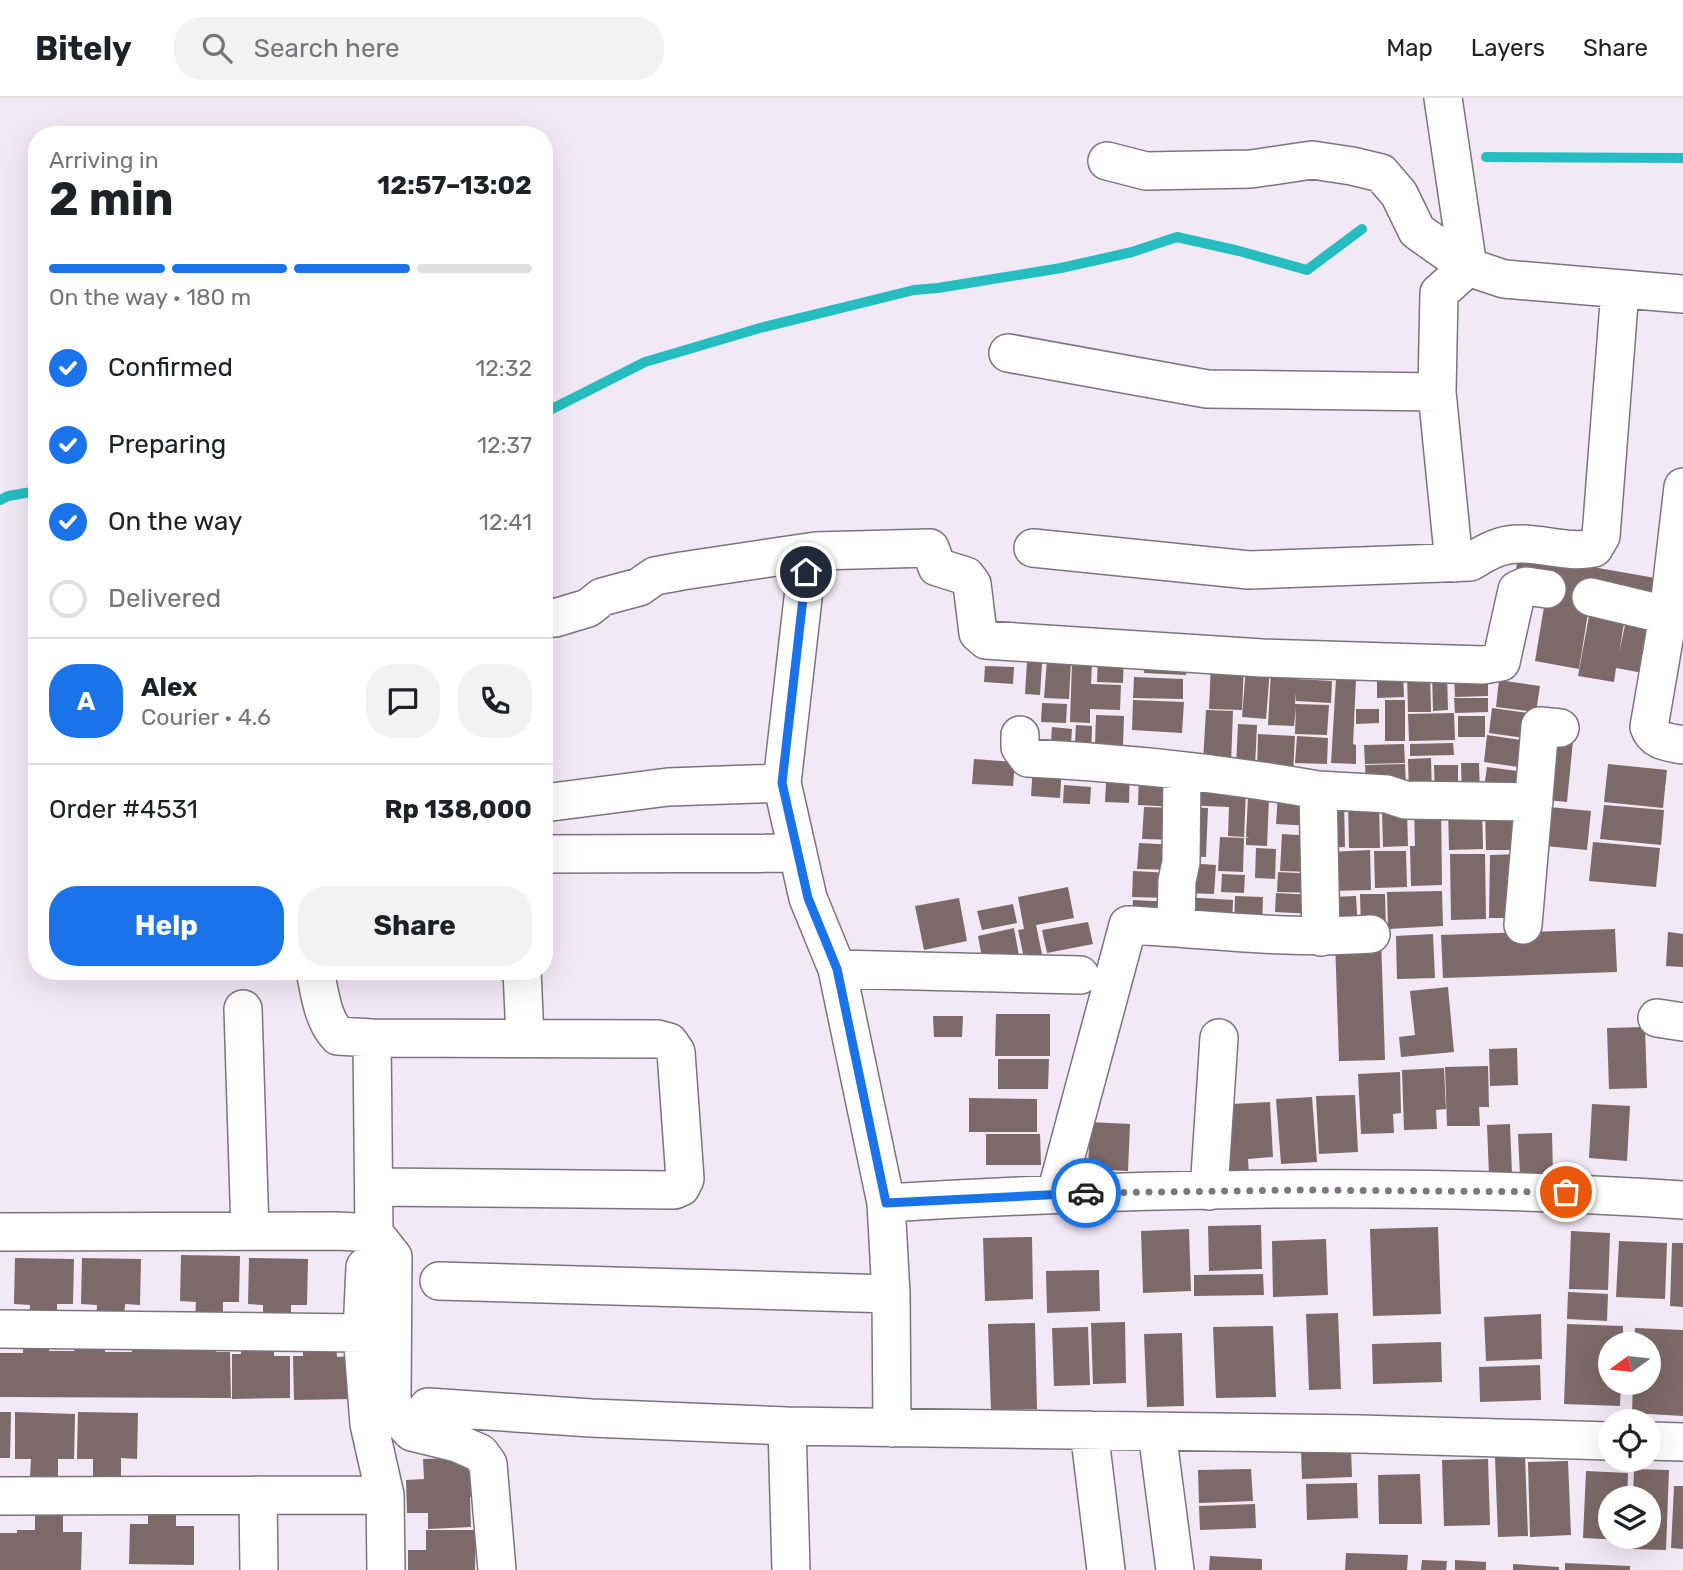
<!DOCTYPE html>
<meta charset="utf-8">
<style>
:root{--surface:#fff;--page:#f2f2f2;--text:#202124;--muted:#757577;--line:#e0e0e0;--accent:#1a73e8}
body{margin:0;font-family:Rubik,sans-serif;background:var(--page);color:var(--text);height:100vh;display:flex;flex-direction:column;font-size:26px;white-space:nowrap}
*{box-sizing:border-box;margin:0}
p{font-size:23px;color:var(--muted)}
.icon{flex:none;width:38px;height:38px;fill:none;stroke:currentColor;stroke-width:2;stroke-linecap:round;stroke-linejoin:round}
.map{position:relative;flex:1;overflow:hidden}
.drawer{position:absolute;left:28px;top:28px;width:525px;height:854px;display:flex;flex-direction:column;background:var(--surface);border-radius:28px;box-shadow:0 7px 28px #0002}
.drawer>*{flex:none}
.needle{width:46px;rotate:255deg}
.controls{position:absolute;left:1598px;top:1234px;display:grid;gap:14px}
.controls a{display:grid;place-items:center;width:63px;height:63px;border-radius:50%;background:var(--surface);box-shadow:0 7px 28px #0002;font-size:35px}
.pin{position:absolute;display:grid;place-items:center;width:60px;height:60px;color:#fff;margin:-30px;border:4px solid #fff;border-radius:50%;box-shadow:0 2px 7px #0007}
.courier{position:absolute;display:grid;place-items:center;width:70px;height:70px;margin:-35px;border:5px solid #1a73e8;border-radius:50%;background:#fff;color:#222;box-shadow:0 2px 9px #0007}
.headline em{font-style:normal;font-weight:700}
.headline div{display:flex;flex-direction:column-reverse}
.headline{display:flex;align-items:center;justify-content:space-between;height:119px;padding:0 21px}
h1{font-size:46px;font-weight:700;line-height:52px}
.bar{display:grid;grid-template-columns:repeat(4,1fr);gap:10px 7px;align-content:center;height:84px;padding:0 21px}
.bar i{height:9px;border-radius:5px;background:var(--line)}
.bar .active{background:var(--accent)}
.bar p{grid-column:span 4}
.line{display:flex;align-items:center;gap:18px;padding:0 21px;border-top:2px solid var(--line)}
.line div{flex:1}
.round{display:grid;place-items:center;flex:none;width:74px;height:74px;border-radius:28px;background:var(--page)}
ol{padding:0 21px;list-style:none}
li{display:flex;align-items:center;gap:21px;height:77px}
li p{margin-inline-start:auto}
li .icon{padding:7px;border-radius:50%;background:var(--accent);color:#fff;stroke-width:4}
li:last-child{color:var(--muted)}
li i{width:38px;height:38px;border:4px solid var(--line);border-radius:50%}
.cta{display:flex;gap:14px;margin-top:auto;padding:14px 21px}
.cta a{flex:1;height:80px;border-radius:28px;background:var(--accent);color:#fff;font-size:28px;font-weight:700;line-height:80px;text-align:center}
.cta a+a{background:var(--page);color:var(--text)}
header{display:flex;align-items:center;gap:42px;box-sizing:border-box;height:98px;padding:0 35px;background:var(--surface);border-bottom:2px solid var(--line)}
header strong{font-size:33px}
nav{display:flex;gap:38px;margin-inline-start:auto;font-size:24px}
.search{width:490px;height:63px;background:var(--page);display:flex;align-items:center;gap:18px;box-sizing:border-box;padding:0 24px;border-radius:28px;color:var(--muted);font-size:26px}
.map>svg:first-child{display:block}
</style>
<header>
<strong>Bitely</strong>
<div class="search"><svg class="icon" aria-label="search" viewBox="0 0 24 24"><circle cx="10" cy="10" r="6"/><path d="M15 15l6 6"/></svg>Search here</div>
<nav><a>Map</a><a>Layers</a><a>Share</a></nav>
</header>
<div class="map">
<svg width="1683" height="1472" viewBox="0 0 1683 1472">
<rect width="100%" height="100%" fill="#f3e8f6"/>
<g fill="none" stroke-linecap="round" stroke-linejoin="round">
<path stroke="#25bdc0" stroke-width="10" d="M 1486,59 L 1683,60
M 544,315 L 645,264 L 760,230 L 914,192 L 938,190 L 1061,170 L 1132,154 L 1177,139 L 1239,153 L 1307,172 L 1362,131
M 0,402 L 8,398 L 37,393"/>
</g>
<path fill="#7c6a68" d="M 1519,456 L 1661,481 L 1658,502 L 1592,490 L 1579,571 L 1535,563 L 1547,491 L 1515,476 Z
M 1591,507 L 1626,513 L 1619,555 L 1627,518 L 1663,525 L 1654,577 L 1616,570 L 1614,584 L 1578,578 Z
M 1098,554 L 1124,555 L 1123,585 L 1097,584 Z
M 1145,555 L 1186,557 L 1186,577 L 1144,575 Z
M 1047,562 L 1071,563 L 1069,601 L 1044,600 Z
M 1027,564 L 1042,565 L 1040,597 L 1025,596 Z
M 1072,565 L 1092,566 L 1091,586 L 1121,587 L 1120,612 L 1090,611 L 1090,625 L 1070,624 Z
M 1211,565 L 1244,567 L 1242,612 L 1209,611 Z
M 985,568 L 1014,569 L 1013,586 L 984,584 Z
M 1246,569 L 1270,571 L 1266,621 L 1242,619 Z
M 1271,573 L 1297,575 L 1297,581 L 1332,583 L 1331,605 L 1296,603 L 1296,595 L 1295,606 L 1329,607 L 1327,637 L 1295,636 L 1296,609 L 1294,628 L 1268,627 Z
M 1377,573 L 1403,573 L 1404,599 L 1377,600 Z
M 1430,575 L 1431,614 L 1408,614 L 1407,576 Z
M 1432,575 L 1447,575 L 1448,612 L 1433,613 Z
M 1488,576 L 1488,598 L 1455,599 L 1454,577 Z
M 1134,579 L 1183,581 L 1183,601 L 1133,600 Z
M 1336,581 L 1356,582 L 1353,646 L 1356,647 L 1356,666 L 1331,665 Z
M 1499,582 L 1540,588 L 1536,614 L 1496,609 Z
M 1454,600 L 1488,600 L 1488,614 L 1455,615 Z
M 1133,602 L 1184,604 L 1182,635 L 1132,632 Z
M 1385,602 L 1405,602 L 1405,643 L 1385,643 Z
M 1042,605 L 1067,606 L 1066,625 L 1041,624 Z
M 1492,610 L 1535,616 L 1532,641 L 1489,635 Z
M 1356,611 L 1379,611 L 1379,625 L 1356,626 Z
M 1206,612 L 1233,613 L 1231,666 L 1203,664 Z
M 1454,615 L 1455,642 L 1409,643 L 1408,616 Z
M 1096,617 L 1124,618 L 1123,648 L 1095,647 Z
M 1458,618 L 1485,618 L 1485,639 L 1458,639 Z
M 1238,626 L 1257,627 L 1255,669 L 1236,668 Z
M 1076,627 L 1092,628 L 1091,661 L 1074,660 Z
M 1052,629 L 1072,631 L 1070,659 L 1050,657 Z
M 1258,636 L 1295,638 L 1293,676 L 1257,674 Z
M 1487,637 L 1528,643 L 1525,670 L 1484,664 Z
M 1297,638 L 1328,640 L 1327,666 L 1295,665 Z
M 1542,639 L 1573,643 L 1567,704 L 1536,701 Z
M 1453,645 L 1454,657 L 1410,658 L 1410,646 Z
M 1404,646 L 1405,665 L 1365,666 L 1364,647 Z
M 1431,660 L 1432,699 L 1409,699 L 1408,661 Z
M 974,661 L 1015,664 L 1013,688 L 972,686 Z
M 1461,665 L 1479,665 L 1480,699 L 1462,700 Z
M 1107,666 L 1130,668 L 1129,705 L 1105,704 Z
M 1405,666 L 1406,689 L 1366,690 L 1365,667 Z
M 1608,666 L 1667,672 L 1663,710 L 1604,704 Z
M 1033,667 L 1062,669 L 1060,700 L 1031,698 Z
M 1434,667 L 1458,667 L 1458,698 L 1435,698 Z
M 1487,669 L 1525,674 L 1521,702 L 1483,697 Z
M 1139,674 L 1177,676 L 1176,709 L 1138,707 Z
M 1185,676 L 1246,693 L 1244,739 L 1228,738 L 1229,709 L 1183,707 Z
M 1064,687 L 1091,689 L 1090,706 L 1063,705 Z
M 1278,696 L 1314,697 L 1313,728 L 1276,726 Z
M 1248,699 L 1269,700 L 1267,748 L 1246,747 L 1246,740 L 1249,739 L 1246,739 Z
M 1344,703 L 1345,749 L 1324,750 L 1322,704 Z
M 1348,704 L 1379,704 L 1380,750 L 1349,750 Z
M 1441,707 L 1442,787 L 1411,788 L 1410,748 L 1415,748 L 1414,708 Z
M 1604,707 L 1664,712 L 1661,747 L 1600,741 Z
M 1538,708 L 1591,713 L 1587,752 L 1535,747 Z
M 1144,709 L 1177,710 L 1176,742 L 1142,741 Z
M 1186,709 L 1208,710 L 1206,759 L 1184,758 Z
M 1485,709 L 1513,709 L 1515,752 L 1486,752 Z
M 1482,710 L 1483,751 L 1449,752 L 1448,711 Z
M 1382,713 L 1407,713 L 1408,748 L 1383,749 Z
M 1282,736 L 1315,738 L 1313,774 L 1280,773 Z
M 1220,739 L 1244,740 L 1243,774 L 1218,773 Z
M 1593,744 L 1660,750 L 1656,789 L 1589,783 Z
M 1139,745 L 1175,747 L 1174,772 L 1137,771 Z
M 1256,750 L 1276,751 L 1275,781 L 1255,780 Z
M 1370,752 L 1371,792 L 1330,793 L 1329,754 Z
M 1374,753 L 1406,753 L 1407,789 L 1375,790 Z
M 1450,756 L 1485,756 L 1486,821 L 1451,822 Z
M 1518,756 L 1520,820 L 1489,820 L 1490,757 Z
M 1187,765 L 1216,767 L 1214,796 L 1186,795 Z
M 1133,773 L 1171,775 L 1170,800 L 1132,799 Z
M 1278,774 L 1317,776 L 1316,795 L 1277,794 Z
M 1222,776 L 1245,777 L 1244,795 L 1221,794 Z
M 1068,789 L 1074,820 L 1036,827 L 1042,856 L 1024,860 L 1018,832 L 1024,831 L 1018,799 Z
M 1442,793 L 1443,828 L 1388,831 L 1387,794 Z
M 1276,795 L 1313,797 L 1313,816 L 1275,814 Z
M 1360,796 L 1385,796 L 1386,831 L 1361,832 Z
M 1235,798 L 1263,799 L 1262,833 L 1234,832 Z
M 1356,798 L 1358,833 L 1332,834 L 1331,799 Z
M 1183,799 L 1233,802 L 1232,828 L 1181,826 Z
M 959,800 L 967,843 L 924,852 L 915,808 Z
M 1133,802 L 1171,804 L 1170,824 L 1132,822 Z
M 1013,806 L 1017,825 L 982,832 L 977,813 Z
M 1088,824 L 1093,846 L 1047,855 L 1042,832 Z
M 1014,830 L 1019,858 L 983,865 L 978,838 Z
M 1615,831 L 1617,874 L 1443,880 L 1441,837 Z
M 1668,834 L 1683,836 L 1683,869 L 1666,868 Z
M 1433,836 L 1435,880 L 1397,881 L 1396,838 Z
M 1381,839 L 1385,962 L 1339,963 L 1335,841 Z
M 1448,889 L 1454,954 L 1401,959 L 1399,939 L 1415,937 L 1410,893 Z
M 996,916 L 1050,916 L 1050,958 L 995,958 Z
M 933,918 L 963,918 L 962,939 L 934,939 Z
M 1645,929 L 1647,990 L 1609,991 L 1607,930 Z
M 1517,950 L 1518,987 L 1490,988 L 1489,951 Z
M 998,961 L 1049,961 L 1048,991 L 998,991 Z
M 1488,968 L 1489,1009 L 1479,1009 L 1480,1028 L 1447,1028 L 1445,969 Z
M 1444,970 L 1446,1011 L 1436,1012 L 1437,1031 L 1404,1032 L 1402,972 Z
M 1400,974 L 1401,1015 L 1393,1016 L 1394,1035 L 1361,1036 L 1358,976 Z
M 1355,997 L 1358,1054 L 1319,1056 L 1316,998 Z
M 1312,999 L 1317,1064 L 1281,1066 L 1276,1001 Z
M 969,1000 L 1037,1001 L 1037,1034 L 969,1034 Z
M 1270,1004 L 1273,1059 L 1248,1061 L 1249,1078 L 1224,1079 L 1221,1022 L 1232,1021 L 1231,1006 Z
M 1592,1006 L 1630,1008 L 1627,1063 L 1589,1060 Z
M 1090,1024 L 1130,1026 L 1128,1073 L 1088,1071 Z
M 1510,1026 L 1512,1076 L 1489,1077 L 1487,1027 Z
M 1552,1035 L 1553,1077 L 1520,1078 L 1518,1036 Z
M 986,1036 L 1040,1036 L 1041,1067 L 986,1067 Z
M 1261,1127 L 1262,1171 L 1209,1173 L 1208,1128 Z
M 1438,1129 L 1441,1216 L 1373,1218 L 1370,1131 Z
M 1189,1131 L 1191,1193 L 1143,1195 L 1141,1133 Z
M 1571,1133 L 1610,1135 L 1608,1192 L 1569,1191 Z
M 1032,1139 L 1033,1201 L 985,1203 L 983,1140 Z
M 1326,1141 L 1328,1197 L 1273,1199 L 1272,1143 Z
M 1619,1143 L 1667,1145 L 1665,1201 L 1616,1199 Z
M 1672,1145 L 1683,1145 L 1683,1209 L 1670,1208 Z
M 181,1157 L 240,1158 L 239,1204 L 223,1204 L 223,1223 L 195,1222 L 196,1204 L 180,1203 Z
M 15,1160 L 74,1161 L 73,1206 L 57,1206 L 57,1225 L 29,1225 L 30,1207 L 14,1206 Z
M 82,1160 L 141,1161 L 140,1207 L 125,1206 L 124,1226 L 96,1225 L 97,1207 L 81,1206 Z
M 249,1160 L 308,1161 L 307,1207 L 291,1207 L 291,1226 L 263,1225 L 263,1207 L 248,1206 Z
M 1099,1172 L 1100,1213 L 1047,1215 L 1046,1173 Z
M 1263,1176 L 1264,1197 L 1194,1198 L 1194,1177 Z
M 1568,1194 L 1608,1196 L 1607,1223 L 1567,1221 Z
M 1338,1215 L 1341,1291 L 1309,1292 L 1306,1216 Z
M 1541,1216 L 1542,1261 L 1486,1263 L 1484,1219 Z
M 1125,1224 L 1126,1285 L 1093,1286 L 1091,1225 Z
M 1035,1225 L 1037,1311 L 991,1312 L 988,1226 Z
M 1567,1226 L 1623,1228 L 1623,1246 L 1610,1246 L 1610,1284 L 1621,1284 L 1620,1308 L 1564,1306 Z
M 1273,1228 L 1276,1299 L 1216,1300 L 1213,1229 Z
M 1088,1229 L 1090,1287 L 1054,1288 L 1052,1230 Z
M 1635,1230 L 1683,1232 L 1683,1318 L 1632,1315 L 1633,1284 L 1648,1284 L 1648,1246 L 1634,1246 Z
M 1182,1235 L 1184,1308 L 1147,1309 L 1144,1236 Z
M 179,1240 L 215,1241 L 216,1254 L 230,1254 L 231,1300 L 0,1299 L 0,1255 L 23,1255 L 23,1244 L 49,1244 L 49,1253 L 74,1253 L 75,1241 L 105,1241 L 105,1254 L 132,1254 L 132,1242 L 163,1242 L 163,1252 L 179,1252 Z
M 241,1244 L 274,1244 L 274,1258 L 290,1258 L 290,1300 L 232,1301 L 232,1256 L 241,1256 Z
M 303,1244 L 336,1244 L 337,1259 L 351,1258 L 351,1301 L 294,1302 L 293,1258 L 303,1258 Z
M 1441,1244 L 1442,1284 L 1373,1286 L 1372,1246 Z
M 1540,1267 L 1541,1302 L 1480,1304 L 1479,1269 Z
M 0,1314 L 11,1314 L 10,1360 L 0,1360 Z
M 15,1314 L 75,1316 L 74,1361 L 58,1361 L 58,1380 L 30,1379 L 31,1361 L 15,1361 Z
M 78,1314 L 138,1315 L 137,1361 L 121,1360 L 121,1380 L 93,1379 L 93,1361 L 77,1361 Z
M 1351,1352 L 1352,1379 L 1302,1381 L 1301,1353 Z
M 1525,1358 L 1528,1438 L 1498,1439 L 1495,1359 Z
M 461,1360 L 461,1369 L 478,1369 L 478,1399 L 470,1399 L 471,1429 L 428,1431 L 428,1415 L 407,1415 L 406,1382 L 424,1381 L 423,1361 Z
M 1488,1361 L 1490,1427 L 1444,1428 L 1442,1362 Z
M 1568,1363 L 1571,1437 L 1530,1439 L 1528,1364 Z
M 1251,1371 L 1253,1403 L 1199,1405 L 1198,1372 Z
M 1634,1371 L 1669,1372 L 1666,1452 L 1631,1451 L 1632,1438 L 1648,1438 L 1648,1400 L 1633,1400 Z
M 1586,1373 L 1628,1375 L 1627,1400 L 1610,1400 L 1610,1438 L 1626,1438 L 1626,1442 L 1583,1440 Z
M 1420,1376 L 1422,1426 L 1379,1426 L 1378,1377 Z
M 1357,1385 L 1358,1420 L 1307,1422 L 1306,1386 Z
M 1674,1388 L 1683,1388 L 1683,1451 L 1671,1450 Z
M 1255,1406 L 1256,1430 L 1200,1432 L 1199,1408 Z
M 148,1408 L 176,1409 L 176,1428 L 194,1428 L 194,1467 L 129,1466 L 130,1426 L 148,1426 Z
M 35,1409 L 63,1410 L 63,1434 L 82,1434 L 81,1472 L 0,1472 L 0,1435 L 17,1435 L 17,1432 L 35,1432 Z
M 426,1432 L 476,1432 L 475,1472 L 408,1472 L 408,1452 L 426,1452 Z
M 1346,1455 L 1408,1457 L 1407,1472 L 1345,1472 Z
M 1210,1458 L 1262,1461 L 1262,1472 L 1209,1472 Z
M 1422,1462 L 1447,1463 L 1446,1472 L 1421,1472 Z
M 1455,1462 L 1486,1464 L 1486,1472 L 1455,1472 Z
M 1565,1465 L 1630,1468 L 1630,1472 L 1565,1472 Z
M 1513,1466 L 1559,1469 L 1559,1472 L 1513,1472 Z"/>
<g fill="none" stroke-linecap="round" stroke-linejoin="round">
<defs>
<path id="minor" d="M 1443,0 L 1468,169
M 1107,63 L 1146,73 L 1251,71 L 1312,62 L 1352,68 L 1381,75 L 1399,96 L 1417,133 L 1468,169 L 1504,181 L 1683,196
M 1008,255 L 1207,291 L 1437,294
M 1683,389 L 1668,518 L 1649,629 C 1654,644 1669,644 1683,647
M 1033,450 L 1249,472 L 1470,464 C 1479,459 1489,452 1500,449 C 1528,439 1564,457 1594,450 L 1601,438 L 1620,192
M 1454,465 L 1437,294 L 1439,195 L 1468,169
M 806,474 L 782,685 L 808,800 L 837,871 L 886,1105 L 891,1196 L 892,1330
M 1591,499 L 1683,521
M 544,518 L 555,520 L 588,510 L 602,499 L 639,489 L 655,478 L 682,473 L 816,453 L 930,450 L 937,469 L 966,478 L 972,486 L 978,535 L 986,542 L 1262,560 L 1483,567 L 1501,564 L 1517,492 L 1526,488 L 1547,491
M 1020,637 L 1020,649 L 1028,660 C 1127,665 1221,675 1318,692
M 544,705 L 668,689 L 782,685
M 544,756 L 798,755
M 1523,827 L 1540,628 L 1560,630
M 1176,829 L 1177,783 L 1181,764 L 1182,673
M 1321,839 L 1318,692 L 1387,696 L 1405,702 L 1534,704
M 837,871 L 1080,877
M 315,873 C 320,895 322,921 338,938 L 372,940 L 658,941 L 669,944 L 676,954 L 685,1081 L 681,1089 L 674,1092 L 374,1089
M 522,873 L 525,939
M 243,911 L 250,1133
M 1657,920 L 1683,924
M 372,940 L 374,1135 L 393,1159 L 392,1301 L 397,1318 L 412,1334 L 457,1345 L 480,1355 L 488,1366 L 497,1472
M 1209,1093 L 1219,940
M 1056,1095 L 1128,827 C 1210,831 1288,842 1371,836
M 886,1105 C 1151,1089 1418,1084 1683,1102
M 0,1134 L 337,1133 L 374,1135
M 365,1169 L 362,1235 L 369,1326 L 385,1397 L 386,1472
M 439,1183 L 891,1196
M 0,1231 L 362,1235
M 428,1309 L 591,1320 L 787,1328 L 1360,1336 L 1610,1343
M 787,1328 L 791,1472
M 1089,1332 L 1106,1472
M 1157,1334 L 1175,1472
M 1648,1343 L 1683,1344
M 258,1397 L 259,1472
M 0,1398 L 385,1397"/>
</defs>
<use href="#minor" stroke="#7d7380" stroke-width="40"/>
<use href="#minor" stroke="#fff" stroke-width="37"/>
</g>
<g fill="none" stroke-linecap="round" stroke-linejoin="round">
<path stroke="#7d7780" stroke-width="7" stroke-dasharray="0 12.6" d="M 1086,1095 L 1300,1092 L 1566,1094"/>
<path stroke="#1a73e8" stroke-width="9" d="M 806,474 L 782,685 L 808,800 L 837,871 L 886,1105 L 1086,1095"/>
</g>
</svg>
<div class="controls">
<a><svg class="needle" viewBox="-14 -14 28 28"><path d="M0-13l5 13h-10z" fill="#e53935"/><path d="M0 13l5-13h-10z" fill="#757577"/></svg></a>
<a><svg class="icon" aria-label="locate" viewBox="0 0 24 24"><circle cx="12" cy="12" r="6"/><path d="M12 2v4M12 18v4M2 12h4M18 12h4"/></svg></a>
<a><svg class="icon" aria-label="layers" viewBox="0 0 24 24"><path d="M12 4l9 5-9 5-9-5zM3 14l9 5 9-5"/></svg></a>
</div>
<div class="pin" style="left:1566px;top:1094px;background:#ea580c"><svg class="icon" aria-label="bag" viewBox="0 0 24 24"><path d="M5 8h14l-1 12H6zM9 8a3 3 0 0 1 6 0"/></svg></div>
<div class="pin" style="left:806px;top:474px;background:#1f2937"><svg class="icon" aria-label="home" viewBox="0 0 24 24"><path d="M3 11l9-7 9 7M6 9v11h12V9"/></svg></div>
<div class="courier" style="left:1086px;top:1095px"><svg class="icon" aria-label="car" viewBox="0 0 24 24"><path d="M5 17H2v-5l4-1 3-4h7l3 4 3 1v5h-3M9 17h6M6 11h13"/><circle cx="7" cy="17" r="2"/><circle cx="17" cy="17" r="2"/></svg></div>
<section class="drawer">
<div class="headline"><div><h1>2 min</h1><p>Arriving in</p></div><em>12:57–13:02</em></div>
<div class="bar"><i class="active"></i><i class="active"></i><i class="active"></i><i></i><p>On the way · 180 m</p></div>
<ol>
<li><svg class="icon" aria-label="check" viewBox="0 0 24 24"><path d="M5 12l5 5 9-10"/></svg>Confirmed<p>12:32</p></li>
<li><svg class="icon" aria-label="check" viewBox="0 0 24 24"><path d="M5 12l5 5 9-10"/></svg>Preparing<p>12:37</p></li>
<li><svg class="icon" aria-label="check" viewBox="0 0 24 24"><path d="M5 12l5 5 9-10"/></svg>On the way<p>12:41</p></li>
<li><i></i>Delivered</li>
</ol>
<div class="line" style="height:126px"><b class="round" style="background:var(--accent);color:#fff">A</b><div><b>Alex</b><p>Courier · 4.6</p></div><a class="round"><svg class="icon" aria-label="chat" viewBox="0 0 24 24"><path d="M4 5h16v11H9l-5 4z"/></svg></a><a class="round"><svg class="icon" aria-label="phone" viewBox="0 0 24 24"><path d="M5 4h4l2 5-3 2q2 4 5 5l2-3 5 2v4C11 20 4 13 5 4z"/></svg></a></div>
<div class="line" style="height:91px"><div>Order #4531</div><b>Rp 138,000</b></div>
<div class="cta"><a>Help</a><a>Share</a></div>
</section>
</div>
